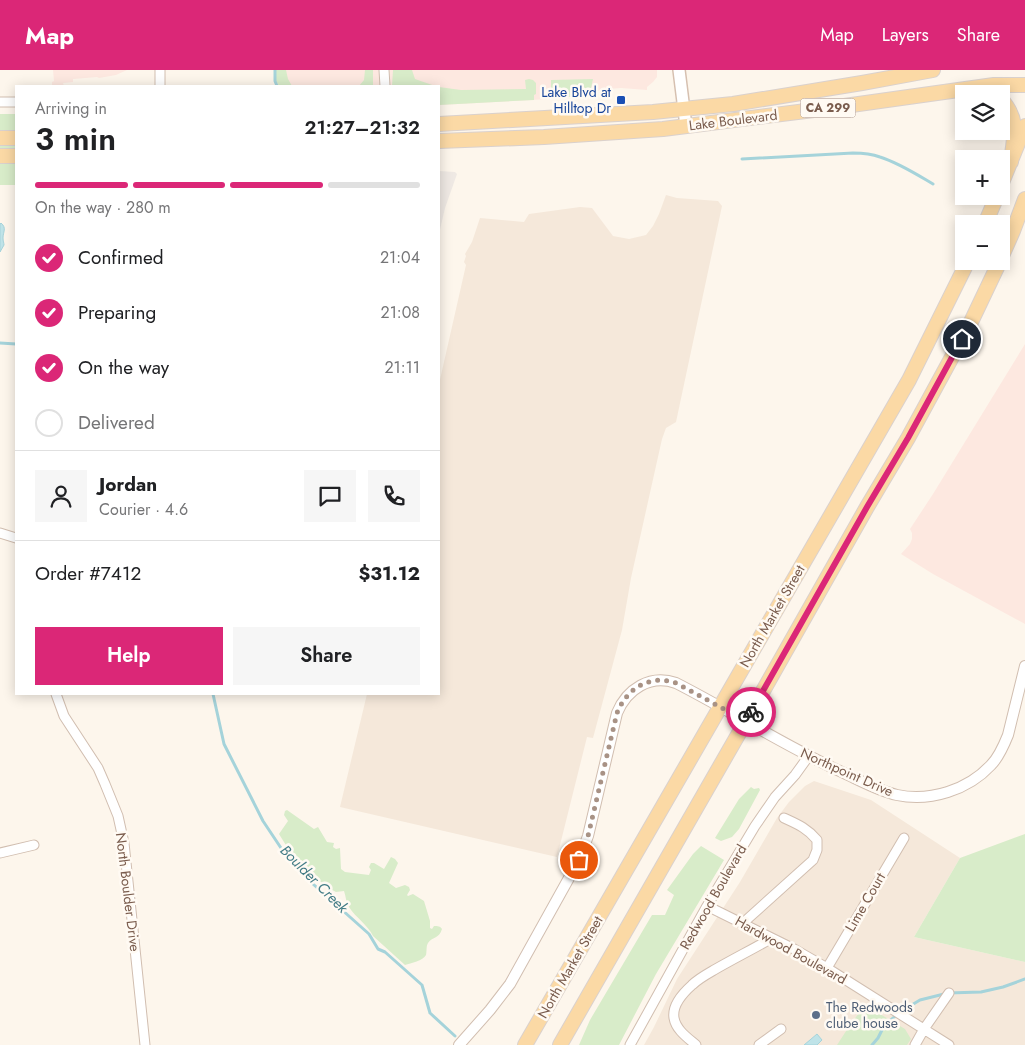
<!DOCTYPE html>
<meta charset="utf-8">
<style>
:root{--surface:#fff;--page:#f6f6f6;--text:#202124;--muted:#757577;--line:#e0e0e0;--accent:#db2777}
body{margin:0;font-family:Jost,sans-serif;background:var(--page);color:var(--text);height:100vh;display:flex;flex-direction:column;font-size:19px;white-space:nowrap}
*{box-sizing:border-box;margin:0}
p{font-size:16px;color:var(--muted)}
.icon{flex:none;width:28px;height:28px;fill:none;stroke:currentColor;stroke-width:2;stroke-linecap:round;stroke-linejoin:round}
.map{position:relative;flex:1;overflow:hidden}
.drawer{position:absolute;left:15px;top:15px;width:425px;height:610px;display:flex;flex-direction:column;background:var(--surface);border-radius:0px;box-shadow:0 2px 12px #0003}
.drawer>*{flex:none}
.fabs{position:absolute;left:955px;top:15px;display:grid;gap:10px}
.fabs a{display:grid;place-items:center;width:55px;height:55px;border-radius:0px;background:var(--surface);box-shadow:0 2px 12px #0003;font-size:25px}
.pin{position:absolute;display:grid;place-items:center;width:42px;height:42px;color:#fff;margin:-21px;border:2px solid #fff;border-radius:50%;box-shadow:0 1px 5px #0007}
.courier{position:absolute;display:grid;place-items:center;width:50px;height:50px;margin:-25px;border:4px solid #db2777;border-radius:50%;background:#fff;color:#222;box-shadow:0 1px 6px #0007}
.overview em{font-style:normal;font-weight:600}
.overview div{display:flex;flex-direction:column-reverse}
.overview{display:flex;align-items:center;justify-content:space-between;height:85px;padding:0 20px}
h1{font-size:32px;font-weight:600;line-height:38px}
.bar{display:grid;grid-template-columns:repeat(4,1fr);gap:8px 5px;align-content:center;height:60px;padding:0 20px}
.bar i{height:6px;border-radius:4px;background:var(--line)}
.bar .active{background:var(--accent)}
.bar p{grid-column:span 4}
.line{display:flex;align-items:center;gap:12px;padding:0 20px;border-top:1px solid var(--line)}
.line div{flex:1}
.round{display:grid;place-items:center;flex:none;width:52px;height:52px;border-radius:0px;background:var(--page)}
ol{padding:0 20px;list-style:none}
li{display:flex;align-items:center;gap:15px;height:55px}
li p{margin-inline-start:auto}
li .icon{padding:5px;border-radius:50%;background:var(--accent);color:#fff;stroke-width:4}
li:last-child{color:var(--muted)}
li i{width:28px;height:28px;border:2px solid var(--line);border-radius:50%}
.action{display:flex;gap:10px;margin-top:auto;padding:10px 20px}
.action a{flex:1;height:58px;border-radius:0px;background:var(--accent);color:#fff;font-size:20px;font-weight:600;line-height:58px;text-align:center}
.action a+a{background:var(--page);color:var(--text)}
header{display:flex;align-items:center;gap:30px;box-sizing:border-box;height:70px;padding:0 25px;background:var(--accent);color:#fff}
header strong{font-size:24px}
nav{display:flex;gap:28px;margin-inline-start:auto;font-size:18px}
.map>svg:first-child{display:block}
</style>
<header>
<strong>Map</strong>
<nav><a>Map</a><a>Layers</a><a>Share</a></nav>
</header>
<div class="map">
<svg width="1025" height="975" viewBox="0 0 1025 975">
<rect width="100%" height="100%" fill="#fdf6ec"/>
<path fill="#f5e8da" d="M 666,125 L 677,128 L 718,131 L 722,136 L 676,352 L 666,358 L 662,369 L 631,508 L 622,560 L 593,668 L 587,667 L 557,787 L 340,737 L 367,624 L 439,624 L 439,314 L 466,195 L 464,192 L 466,186 L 465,184 L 472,172 L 480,148 L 524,152 L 529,144 L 580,137 L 592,138 L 613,166 L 629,169 L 646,165 L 653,156 L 659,144 Z
M 814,711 L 871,730 L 960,788 L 914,867 L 1025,892 L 1025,975 L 644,975 L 654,957 L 677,909 L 740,812 L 777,748 L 789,732 L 805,716 Z"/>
<path fill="#fde8e0" d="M 53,0 L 127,0 L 116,5 L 99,8 L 97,7 L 73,9 L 73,12 L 63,13 L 64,16 L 52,16 L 52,12 L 54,11 Z
M 276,0 L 657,0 L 657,7 L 653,12 L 647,17 L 647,20 L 621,18 L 607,19 L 577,26 L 549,29 L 439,35 L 439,16 L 279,16 L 276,11 Z
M 1025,274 L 1025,554 L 933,504 L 901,484 L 910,474 L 912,469 L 912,463 L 910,459 L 933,424 Z"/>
<path fill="#efe9e4" d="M 439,101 L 455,102 L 457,104 L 445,138 L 439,164 Z"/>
<path fill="#d8ecc9" d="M 276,0 L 286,0 L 288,9 L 292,16 L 279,16 L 276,11 Z
M 365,0 L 373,0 L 373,16 L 359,16 L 364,10 Z
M 393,0 L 412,0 L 415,9 L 435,16 L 392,16 Z
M 529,9 L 533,10 L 536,13 L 536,24 L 534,25 L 534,30 L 439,35 L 439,17 L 461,20 L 526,19 L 525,10 Z
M 593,9 L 590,23 L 577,26 L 558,28 L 555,24 L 551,22 L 551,10 Z
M 0,44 L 16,44 L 16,115 L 0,115 Z
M 751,717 L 754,719 L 759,718 L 760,720 L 739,759 L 732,767 L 721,771 L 715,768 L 739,729 Z
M 287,740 L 314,759 L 318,757 L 327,772 L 334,773 L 333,777 L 336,779 L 340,778 L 341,799 L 345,802 L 369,805 L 371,800 L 369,797 L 371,793 L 374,793 L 384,799 L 391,787 L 395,789 L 398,793 L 389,813 L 396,818 L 405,815 L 409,817 L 410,820 L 407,825 L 408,826 L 413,824 L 424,831 L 430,851 L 430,858 L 432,859 L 434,856 C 438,856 440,856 442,859 C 439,869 433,866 428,873 C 426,876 427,881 426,885 C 423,891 411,893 405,895 L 373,866 C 368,855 356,848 349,837 C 346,832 346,827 344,821 L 336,822 L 325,816 L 292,785 L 279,764 L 288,751 L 284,745 L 285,741 Z
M 1025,764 L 1025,892 L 914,867 L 960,788 Z
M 701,776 L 724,790 L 656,904 L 619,975 L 579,975 L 590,950 L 652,845 L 665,845 L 674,825 L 667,820 L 693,784 Z
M 865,935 L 905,959 L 911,969 L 907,975 L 837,975 L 850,955 Z"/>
<path fill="#bfe3e8" stroke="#a5d3da" d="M 1,153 C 7,158 3,162 3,168 C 3,171 4,173 4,175 L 0,182 L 0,154 Z
M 817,964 L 822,970 L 817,975 L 804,975 Z"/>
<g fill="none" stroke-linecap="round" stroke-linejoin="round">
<path stroke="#a5d3da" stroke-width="3" d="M 275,0 L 275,11 L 277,16
M 742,89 L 853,83 C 862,83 872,84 880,87 C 899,93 916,104 933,114
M 0,273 L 16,274
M 213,624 L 224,674 L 263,751 L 285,784 L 313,814 L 369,864 L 378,879 L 385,882 L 422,915 L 430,943 L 455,966
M 872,975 L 878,968 L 884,956 L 900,942 L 920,930 L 948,923 L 981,922 L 1003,917 L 1025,909"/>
<defs>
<path id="minor" d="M 384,0 L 385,16
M 160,16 L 160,0
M 0,32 L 16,32
M 0,463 L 16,468
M 56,624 L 64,646 L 98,698 L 105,714 L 118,746 L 124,773 L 145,975
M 0,783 L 34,775
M 707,836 L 794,879 L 827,898 L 949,975
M 743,853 L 813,790 L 817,780 L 817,770 C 807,758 797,754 784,748
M 827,898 L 904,768
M 630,975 L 707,836 L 755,756 L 775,727 L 795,705 L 808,687
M 696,975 C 688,968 676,960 674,948 C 672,936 683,923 692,915 C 698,909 707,904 714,900 C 733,889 753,879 772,868
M 759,975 L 781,959
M 915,975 L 924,959 L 949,923"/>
<path id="tertiary" d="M 459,975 L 490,940 L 510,914 L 579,790 L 588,766 L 617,643 C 627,619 650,604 676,613 C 733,642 786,677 844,703 C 861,711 879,721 897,725 C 930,732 968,720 991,695 C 999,687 1004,675 1008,665 L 1025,596"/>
<path id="secondary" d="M 679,0 L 686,56"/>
<path id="primary" d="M 1001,29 C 1020,50 1014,67 1011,92
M 439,54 L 653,42 L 733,34 L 862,13 L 933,0
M 0,68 L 16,68
M 439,71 L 544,67 L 663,59 L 830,38 L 994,15 L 1025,15
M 0,86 L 16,86
M 1001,115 L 1025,56
M 985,154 L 997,126
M 1001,188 L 1013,161 L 1025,129
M 525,975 L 909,310 L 968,191
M 560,975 L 746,651 L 867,437 L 908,368 L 971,252 L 1000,191"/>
</defs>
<use href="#minor" stroke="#d1beb0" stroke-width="11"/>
<use href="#tertiary" stroke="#d1beb0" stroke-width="12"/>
<use href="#secondary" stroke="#d6c0b0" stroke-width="14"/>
<use href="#primary" stroke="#dad1cd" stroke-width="16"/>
<use href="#minor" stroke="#fff" stroke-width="9"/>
<use href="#tertiary" stroke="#fff" stroke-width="10"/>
<use href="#secondary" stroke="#fff" stroke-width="11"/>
<use href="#primary" stroke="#fbd9a5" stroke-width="14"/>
</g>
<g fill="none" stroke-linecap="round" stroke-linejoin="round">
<path stroke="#a89285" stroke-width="5" stroke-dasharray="0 9" d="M 579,790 L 588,766 L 617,643 C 627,618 650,604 676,613 L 746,651 L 751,642"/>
<path stroke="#db2777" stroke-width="6" d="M 751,642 L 867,437 L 908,368 L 962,269"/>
</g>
<rect fill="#1a4fb4" stroke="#fffaf3" stroke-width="2" x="616" y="25" width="10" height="10" rx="2.5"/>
<circle fill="#5c6f8a" stroke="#fffaf3" stroke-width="2" cx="816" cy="945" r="5"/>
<g text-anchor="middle" stroke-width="5" stroke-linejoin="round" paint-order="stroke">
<rect fill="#fffaf3" stroke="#a28b7f" stroke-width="1" x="800.5" y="28.5" width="55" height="19" rx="4"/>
<g font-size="12" font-weight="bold" fill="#7a5c4d">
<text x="828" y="42">CA 299</text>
</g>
<g font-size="14" fill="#164399" stroke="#fffaf3" text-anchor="end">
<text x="611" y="27">Lake Blvd at<tspan x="611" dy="16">Hilltop Dr</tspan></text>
</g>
<g font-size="14" fill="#7a5c4d" stroke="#fffaf3">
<text transform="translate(733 50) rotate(-7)" y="5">Lake Boulevard</text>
<text transform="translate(772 546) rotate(-60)" y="5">North Market Street</text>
<text transform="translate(847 702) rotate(24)" y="5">Northpoint Drive</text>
<text transform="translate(128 822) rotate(83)" y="5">North Boulder Drive</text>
<text transform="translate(713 827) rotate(-60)" y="5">Redwood Boulevard</text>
<text transform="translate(865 832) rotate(-60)" y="5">Lime Court</text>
<text transform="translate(791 880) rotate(29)" y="5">Hardwood Boulevard</text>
<text transform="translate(570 897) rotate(-60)" y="5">North Market Street</text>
</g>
<g font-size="14" fill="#4e5e75" stroke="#fffaf3" text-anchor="start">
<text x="826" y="942">The Redwoods<tspan x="826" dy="16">clube house</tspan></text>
</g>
<g font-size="15" font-style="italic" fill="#437c86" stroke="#fffaf3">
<text transform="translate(314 809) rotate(45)" y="5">Boulder Creek</text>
</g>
</g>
</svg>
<div class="fabs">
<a><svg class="icon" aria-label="layers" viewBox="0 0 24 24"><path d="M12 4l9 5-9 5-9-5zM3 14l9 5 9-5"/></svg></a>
<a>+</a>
<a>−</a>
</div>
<div class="pin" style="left:579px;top:790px;background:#ea580c"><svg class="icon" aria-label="bag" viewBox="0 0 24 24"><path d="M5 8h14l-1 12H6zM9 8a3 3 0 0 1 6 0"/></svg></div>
<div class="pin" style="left:962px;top:269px;background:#1f2937"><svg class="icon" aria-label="home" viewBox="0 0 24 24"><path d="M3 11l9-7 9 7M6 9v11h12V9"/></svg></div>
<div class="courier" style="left:751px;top:642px"><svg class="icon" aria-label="bike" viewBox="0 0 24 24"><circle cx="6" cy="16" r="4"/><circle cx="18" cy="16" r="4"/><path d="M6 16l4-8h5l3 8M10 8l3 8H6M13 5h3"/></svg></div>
<section class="drawer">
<div class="overview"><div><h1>3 min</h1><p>Arriving in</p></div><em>21:27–21:32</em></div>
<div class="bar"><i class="active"></i><i class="active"></i><i class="active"></i><i></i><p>On the way · 280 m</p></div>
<ol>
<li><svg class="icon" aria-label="check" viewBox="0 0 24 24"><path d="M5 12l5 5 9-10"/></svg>Confirmed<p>21:04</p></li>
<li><svg class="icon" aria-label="check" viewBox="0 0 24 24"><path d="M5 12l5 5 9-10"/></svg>Preparing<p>21:08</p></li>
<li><svg class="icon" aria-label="check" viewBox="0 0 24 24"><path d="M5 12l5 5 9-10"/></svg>On the way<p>21:11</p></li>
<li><i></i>Delivered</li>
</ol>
<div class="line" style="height:90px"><a class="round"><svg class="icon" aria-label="person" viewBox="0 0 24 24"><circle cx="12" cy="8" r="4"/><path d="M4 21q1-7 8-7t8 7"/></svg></a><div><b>Jordan</b><p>Courier · 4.6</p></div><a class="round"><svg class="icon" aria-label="chat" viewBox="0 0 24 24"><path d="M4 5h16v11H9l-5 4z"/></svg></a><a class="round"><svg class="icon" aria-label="phone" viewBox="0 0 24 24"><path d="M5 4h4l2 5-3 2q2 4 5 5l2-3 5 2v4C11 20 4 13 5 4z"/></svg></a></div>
<div class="line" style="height:65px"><div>Order #7412</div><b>$31.12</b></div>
<div class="action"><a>Help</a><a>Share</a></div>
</section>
</div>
